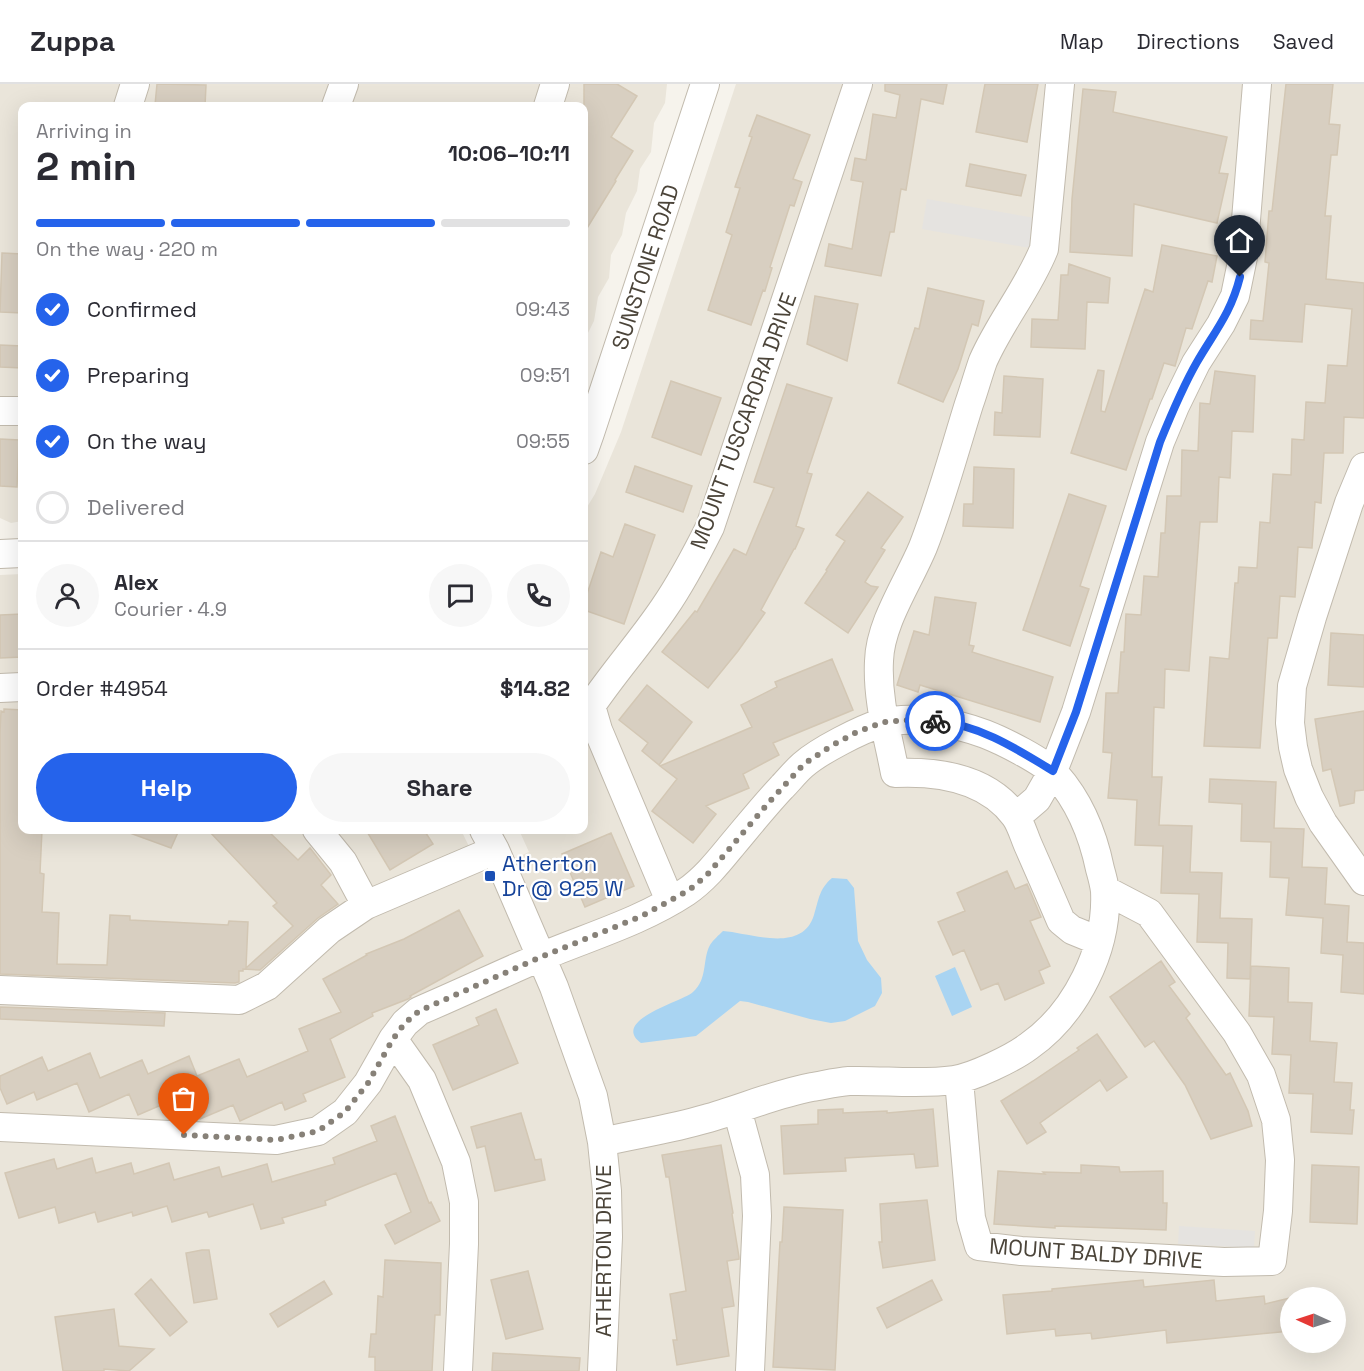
<!DOCTYPE html>
<meta charset="utf-8">
<style>
:root{--surface:#fff;--page:#f7f7f7;--text:#2b2b33;--muted:#7c7c81;--line:#e1e1e2;--accent:#2563eb}
body{margin:0;font-family:"Space Grotesk",sans-serif;background:var(--page);color:var(--text);height:100vh;display:flex;flex-direction:column;font-size:22px;white-space:nowrap}
*{box-sizing:border-box;margin:0}
p{font-size:20px;color:var(--muted)}
.icon{flex:none;width:33px;height:33px;fill:none;stroke:currentColor;stroke-width:2;stroke-linecap:round;stroke-linejoin:round}
.map{position:relative;flex:1;overflow:hidden}
.sheet{position:absolute;left:18px;top:18px;width:570px;height:732px;display:flex;flex-direction:column;background:var(--surface);border-radius:12px;box-shadow:0 6px 24px #0002}
.sheet>*{flex:none}
.needle{width:39px;rotate:273deg}
.controls{position:absolute;left:1280px;top:1203px;display:grid;gap:12px}
.controls a{display:grid;place-items:center;width:66px;height:66px;border-radius:50%;background:var(--surface);box-shadow:0 6px 24px #0002;font-size:30px}
.pin{position:absolute;display:grid;place-items:center;width:51px;height:51px;color:#fff;margin:-62px -26px;border-radius:50% 50% 50% 0;rotate:-45deg;box-shadow:0 0 6px #0007}
.pin .icon{rotate:45deg}
.courier{position:absolute;display:grid;place-items:center;width:60px;height:60px;margin:-30px;border:4px solid #2563eb;border-radius:50%;background:#fff;color:#222;box-shadow:0 2px 8px #0007}
.overview em{font-style:normal;font-weight:800}
.overview div{display:flex;flex-direction:column-reverse}
.overview{display:flex;align-items:center;justify-content:space-between;height:102px;padding:0 18px}
h1{font-size:39px;font-weight:800;line-height:45px}
.bar{display:grid;grid-template-columns:repeat(4,1fr);gap:9px 6px;align-content:center;height:72px;padding:0 18px}
.bar i{height:8px;border-radius:4px;background:var(--line)}
.bar .selected{background:var(--accent)}
.bar p{grid-column:span 4}
.line{display:flex;align-items:center;gap:15px;padding:0 18px;border-top:2px solid var(--line)}
.line div{flex:1}
.round{display:grid;place-items:center;flex:none;width:63px;height:63px;border-radius:32px;background:var(--page)}
ol{padding:0 18px;list-style:none}
li{display:flex;align-items:center;gap:18px;height:66px}
li p{margin-inline-start:auto}
li .icon{padding:6px;border-radius:50%;background:var(--accent);color:#fff;stroke-width:4}
li:last-child{color:var(--muted)}
li i{width:33px;height:33px;border:3px solid var(--line);border-radius:50%}
.primary-button{display:flex;gap:12px;margin-top:auto;padding:12px 18px}
.primary-button a{flex:1;height:69px;border-radius:36px;background:var(--accent);color:#fff;font-size:24px;font-weight:800;line-height:69px;text-align:center}
.primary-button a+a{background:var(--page);color:var(--text)}
header{display:flex;align-items:center;gap:36px;box-sizing:border-box;height:84px;padding:0 30px;background:var(--surface);border-bottom:2px solid var(--line)}
header strong{font-size:28px}
nav{display:flex;gap:33px;margin-inline-start:auto;font-size:21px}
.map>svg:first-child{display:block}
</style>
<header>
<strong>Zuppa</strong>
<nav><a>Map</a><a>Directions</a><a>Saved</a></nav>
</header>
<div class="map">
<svg width="1364" height="1287" viewBox="0 0 1364 1287">
<rect width="100%" height="100%" fill="#f6f3ec"/>
<path fill="#eae5da" fill-rule="evenodd" d="M 0,0 L 667,0 L 665,19 L 654,39 L 651,68 L 640,85 L 637,107 L 626,129 L 622,151 L 611,171 L 609,194 L 598,213 L 594,237 L 584,257 L 584,22 L 22,22 L 22,437 L 11,439 L 0,434 Z
M 736,0 L 1364,0 L 1364,1287 L 0,1287 L 0,491 L 22,490 L 22,746 L 461,746 L 482,789 L 529,768 L 519,746 L 584,746 L 584,428 L 595,410 L 621,348 ZM 1290,1214 L 1335,1214 L 1335,1258 L 1290,1258 Z"/>
<path fill="#e5e3e0" d="M 927,115 L 1035,134 L 1030,164 L 922,145 Z
M 1179,1142 L 1255,1147 L 1254,1164 L 1178,1160 Z"/>
<path fill="#a9d4f2" d="M 832,794 L 847,795 L 854,804 L 858,857 L 867,876 L 881,894 L 882,909 L 875,922 L 845,937 L 831,939 L 810,935 L 748,918 L 740,917 L 696,952 L 641,959 C 610,936 682,918 693,908 C 708,895 702,876 710,861 C 713,856 719,851 723,847 C 751,849 802,870 814,831 C 819,815 819,805 832,794 Z
M 955,883 L 972,923 L 952,932 L 935,892 Z"/>
<path fill="#d8cfc1" stroke="#d3c7b4" stroke-width="1.5" d="M 157,0 L 206,1 L 205,22 L 155,21 Z
M 584,0 L 617,0 L 637,12 L 611,53 L 633,67 L 615,96 L 616,97 L 584,149 Z
M 885,0 L 947,0 L 943,20 L 921,15 L 906,106 L 901,105 L 894,148 L 890,148 L 881,192 L 825,182 L 829,160 L 852,165 L 863,98 L 851,96 L 855,74 L 866,76 L 873,30 L 896,34 L 900,11 L 885,7 Z
M 985,0 L 1038,0 L 1027,58 L 976,48 Z
M 1286,0 L 1333,0 L 1329,40 L 1340,41 L 1337,71 L 1331,71 L 1325,132 L 1331,132 L 1326,195 L 1364,199 L 1364,334 L 1344,333 L 1343,369 L 1324,369 L 1321,419 L 1315,418 L 1312,464 L 1298,463 L 1295,513 L 1280,512 L 1277,554 L 1268,554 L 1260,664 L 1204,662 L 1210,573 L 1229,575 L 1235,499 L 1238,499 L 1239,483 L 1257,484 L 1260,438 L 1270,439 L 1273,390 L 1291,391 L 1292,355 L 1304,356 L 1306,318 L 1325,319 L 1328,281 L 1347,282 L 1352,225 L 1305,220 L 1302,258 L 1250,255 L 1251,236 L 1263,237 L 1269,179 L 1265,178 L 1269,127 L 1272,127 Z
M 1083,5 L 1116,8 L 1113,28 L 1227,53 L 1219,89 L 1228,90 L 1217,139 L 1134,120 L 1132,172 L 1070,168 L 1072,115 Z
M 757,31 L 810,51 L 793,95 L 802,98 L 794,122 L 790,121 L 770,183 L 772,184 L 765,207 L 763,206 L 751,241 L 708,226 L 732,151 L 726,148 L 740,104 L 735,103 L 752,53 L 749,52 Z
M 970,80 L 1026,91 L 1021,112 L 966,102 Z
M 1162,161 L 1217,172 L 1212,198 L 1208,197 L 1192,245 L 1186,244 L 1175,282 L 1164,279 L 1152,315 L 1150,315 L 1126,386 L 1071,369 L 1098,286 L 1104,287 L 1101,327 L 1105,328 L 1145,205 L 1153,208 Z
M 2,169 L 22,170 L 22,229 L 0,228 Z
M 1069,180 L 1110,194 L 1108,219 L 1087,218 L 1085,265 L 1031,263 L 1032,235 L 1058,236 L 1061,191 L 1068,191 Z
M 928,204 L 984,217 L 978,242 L 972,240 L 958,285 L 943,318 L 898,299 L 915,244 L 919,245 Z
M 815,212 L 858,220 L 847,277 L 807,260 Z
M 0,261 L 22,262 L 22,284 L 0,283 Z
M 1215,287 L 1255,292 L 1253,348 L 1232,347 L 1230,394 L 1219,393 L 1217,438 L 1200,438 L 1189,587 L 1165,585 L 1164,624 L 1154,623 L 1152,693 L 1162,693 L 1159,741 L 1192,742 L 1190,788 L 1222,789 L 1220,834 L 1252,835 L 1250,895 L 1227,894 L 1228,859 L 1197,858 L 1199,810 L 1161,809 L 1163,762 L 1135,761 L 1137,716 L 1108,714 L 1112,669 L 1103,668 L 1106,609 L 1118,609 L 1121,568 L 1124,568 L 1126,530 L 1141,531 L 1144,492 L 1158,493 L 1161,449 L 1165,449 L 1167,412 L 1181,412 L 1182,366 L 1198,367 L 1200,319 L 1210,320 Z
M 1004,292 L 1043,295 L 1040,353 L 994,351 L 995,328 L 1002,329 Z
M 671,297 L 721,314 L 701,371 L 652,353 Z
M 787,300 L 832,314 L 807,389 L 812,390 L 796,442 L 804,445 L 795,465 L 794,465 L 761,526 L 765,529 L 738,567 L 708,604 L 662,568 L 695,527 L 697,528 L 734,465 L 746,471 L 774,404 L 754,398 Z
M 0,355 L 19,356 L 17,403 L 0,402 Z
M 635,382 L 692,402 L 683,428 L 626,408 Z
M 974,383 L 1014,385 L 1013,444 L 963,442 L 964,420 L 973,420 Z
M 868,408 L 903,433 L 881,464 L 885,466 L 865,498 L 871,502 L 878,503 L 848,549 L 805,519 L 827,487 L 826,486 L 845,457 L 836,451 Z
M 1069,410 L 1106,422 L 1080,502 L 1089,505 L 1070,562 L 1023,546 Z
M 625,440 L 655,451 L 624,540 L 584,526 L 584,519 L 601,468 L 613,473 Z
M 935,513 L 976,519 L 969,561 L 974,562 L 972,568 L 1053,593 L 1040,638 L 920,601 L 918,608 L 897,601 L 914,547 L 929,551 Z
M 22,530 L 22,573 L 0,574 L 0,531 Z
M 1331,549 L 1364,551 L 1364,603 L 1328,601 Z
M 832,575 L 853,626 L 773,659 L 779,671 L 743,690 L 749,704 L 706,722 L 716,730 L 693,759 L 652,727 L 677,695 L 660,682 L 752,643 L 741,621 L 777,603 L 775,598 Z
M 647,601 L 692,638 L 659,681 L 642,667 L 648,659 L 619,636 Z
M 4,625 L 22,626 L 22,746 L 42,746 L 40,789 L 44,790 L 42,828 L 59,829 L 57,880 L 107,881 L 110,831 L 130,832 L 130,836 L 228,841 L 229,837 L 248,838 L 246,884 L 293,842 L 273,822 L 277,819 L 208,746 L 267,746 L 298,776 L 310,764 L 331,791 L 321,801 L 338,820 L 318,834 L 260,886 L 243,885 L 243,887 L 239,887 L 239,898 L 235,899 L 0,890 L 0,649 L 1,627 L 4,628 Z
M 1364,627 L 1364,706 L 1355,707 L 1354,719 L 1340,722 L 1331,685 L 1323,687 L 1315,635 Z
M 1210,695 L 1276,698 L 1274,744 L 1304,745 L 1302,783 L 1327,784 L 1325,820 L 1349,822 L 1347,858 L 1364,859 L 1364,910 L 1341,908 L 1343,871 L 1321,869 L 1323,834 L 1286,831 L 1289,794 L 1270,793 L 1271,758 L 1241,757 L 1242,720 L 1209,718 Z
M 127,746 L 179,746 L 171,764 L 127,748 Z
M 366,746 L 424,746 L 433,760 L 390,786 Z
M 611,749 L 634,802 L 585,823 L 562,770 Z
M 1007,787 L 1015,805 L 1027,800 L 1041,833 L 1030,837 L 1050,882 L 1039,887 L 1044,899 L 1005,916 L 998,899 L 981,906 L 964,866 L 953,871 L 938,838 L 965,827 L 957,809 Z
M 459,826 L 483,872 L 410,912 L 411,913 L 408,915 L 372,929 L 373,932 L 330,955 L 345,993 L 303,1010 L 306,1017 L 285,1026 L 282,1018 L 240,1037 L 233,1021 L 200,1035 L 189,1009 L 138,1031 L 129,1010 L 89,1028 L 77,999 L 37,1016 L 34,1008 L 7,1020 L 0,1004 L 0,992 L 42,973 L 48,987 L 90,969 L 100,994 L 142,976 L 148,990 L 189,972 L 197,992 L 239,975 L 247,993 L 308,967 L 299,945 L 341,928 L 323,895 L 367,871 L 366,870 L 404,855 Z
M 1161,877 L 1175,898 L 1169,902 L 1190,930 L 1186,934 L 1226,991 L 1230,989 L 1248,1027 L 1252,1042 L 1211,1055 L 1185,1001 L 1154,957 L 1145,963 L 1110,913 Z
M 1251,882 L 1289,884 L 1288,918 L 1312,919 L 1310,957 L 1337,959 L 1334,998 L 1352,999 L 1350,1026 L 1354,1026 L 1352,1050 L 1311,1048 L 1313,1010 L 1289,1009 L 1291,971 L 1272,970 L 1274,933 L 1249,932 Z
M 0,923 L 165,929 L 164,942 L 0,935 Z
M 496,925 L 518,979 L 453,1006 L 433,961 L 479,941 L 476,934 Z
M 1097,950 L 1127,993 L 1107,1007 L 1100,996 L 1040,1039 L 1046,1048 L 1027,1060 L 1001,1017 L 1033,997 L 1079,966 L 1077,964 Z
M 843,1025 L 843,1029 L 887,1027 L 887,1029 L 933,1025 L 938,1082 L 916,1084 L 914,1070 L 845,1074 L 846,1087 L 784,1090 L 781,1042 L 818,1040 L 818,1026 Z
M 521,1029 L 535,1076 L 541,1075 L 545,1096 L 495,1107 L 485,1062 L 477,1064 L 471,1043 Z
M 395,1032 L 429,1119 L 431,1118 L 440,1137 L 395,1160 L 385,1141 L 411,1128 L 396,1089 L 325,1117 L 326,1121 L 282,1134 L 284,1139 L 261,1145 L 253,1120 L 209,1133 L 207,1128 L 172,1138 L 167,1122 L 133,1132 L 132,1128 L 98,1138 L 95,1128 L 59,1139 L 55,1123 L 19,1134 L 5,1089 L 54,1075 L 57,1085 L 92,1074 L 96,1089 L 131,1079 L 134,1090 L 169,1079 L 174,1096 L 219,1083 L 222,1093 L 267,1080 L 272,1098 L 335,1080 L 333,1074 L 377,1057 L 371,1042 Z
M 721,1061 L 733,1129 L 732,1130 L 739,1173 L 739,1175 L 727,1177 L 734,1222 L 722,1224 L 729,1272 L 677,1281 L 673,1256 L 677,1256 L 670,1210 L 686,1207 L 669,1093 L 666,1093 L 662,1071 Z
M 1081,1081 L 1119,1083 L 1120,1088 L 1163,1087 L 1163,1119 L 1167,1119 L 1166,1146 L 1055,1142 L 1055,1144 L 994,1140 L 998,1087 L 1045,1090 L 1043,1088 L 1081,1089 Z
M 1312,1081 L 1359,1083 L 1357,1140 L 1310,1138 Z
M 927,1116 L 935,1176 L 883,1184 L 879,1158 L 882,1158 L 880,1120 Z
M 784,1123 L 843,1126 L 835,1286 L 773,1283 L 780,1158 L 782,1158 Z
M 202,1166 L 209,1166 L 217,1215 L 194,1219 L 186,1169 Z
M 385,1176 L 441,1179 L 440,1231 L 435,1231 L 432,1287 L 375,1287 L 375,1273 L 369,1273 L 371,1250 L 376,1250 L 378,1212 L 383,1213 Z
M 528,1187 L 543,1245 L 506,1255 L 491,1196 Z
M 151,1195 L 187,1238 L 170,1252 L 135,1210 Z
M 932,1196 L 942,1216 L 887,1244 L 877,1224 Z
M 1143,1196 L 1144,1203 L 1214,1196 L 1216,1217 L 1264,1212 L 1265,1220 L 1290,1214 L 1290,1247 L 1167,1259 L 1166,1246 L 1092,1255 L 1091,1249 L 1056,1252 L 1055,1245 L 1007,1250 L 1003,1211 L 1052,1207 L 1052,1205 Z
M 324,1197 L 332,1210 L 278,1243 L 270,1230 Z
M 114,1225 L 119,1262 L 154,1265 L 129,1287 L 104,1285 L 104,1287 L 63,1287 L 55,1233 Z
M 493,1269 L 580,1274 L 579,1287 L 492,1287 Z"/>
<g fill="none" stroke-linecap="round" stroke-linejoin="round">
<defs>
<path id="minor" d="M 1060,0 L 1044,165 C 1028,205 1000,238 983,277 C 978,291 974,306 969,320 C 954,368 941,417 923,463 C 908,499 880,539 879,577 C 877,616 888,652 895,689 C 939,687 987,694 1015,732 C 1021,740 1024,752 1028,761 C 1039,786 1050,811 1061,837 L 1072,846 L 1099,857
M 128,22 L 135,0
M 336,22 L 344,0
M 548,22 L 555,0
M 0,327 L 22,327
M 584,366 L 590,349 L 705,0
M 1364,383 L 1349,419 L 1312,533 L 1292,602 L 1290,639 L 1293,663 L 1298,685 L 1309,713 L 1323,739 L 1364,797
M 0,470 L 22,469
M 0,604 L 22,603
M 1016,733 L 1037,715 L 1053,687 L 1076,628 L 1160,358 L 1175,322 L 1196,279 L 1221,240 L 1235,212 L 1243,173 L 1257,0
M 317,746 L 343,778 L 366,821
M 484,746 L 495,766 L 554,903 L 593,1012 L 602,1058 L 607,1107 L 608,1153 L 602,1287
M 670,817 L 598,646 L 591,622 C 614,588 641,558 664,524 C 682,498 696,471 710,443 L 858,0
M 0,906 L 239,916 L 267,902 L 329,846 L 366,821 L 495,766
M 393,955 L 422,996 L 456,1078 L 464,1118 L 464,1160 L 458,1287
M 959,996 L 971,1134 L 979,1162 L 1021,1167 L 1224,1178 L 1272,1177 L 1278,1127 L 1280,1076 L 1276,1036 L 1261,991 L 1237,949 L 1149,829 L 1105,806
M 737,1025 L 755,1091 L 757,1132 L 750,1287
M 0,1043 L 276,1056 L 318,1047 L 345,1028 L 368,999 L 393,955 L 405,939 L 419,927 C 461,909 501,890 543,872 C 591,852 642,837 686,808 C 705,795 719,777 733,760 C 749,741 765,721 782,703 C 789,696 795,688 803,681 C 819,667 861,645 882,639 C 911,631 956,639 985,650 C 1003,657 1043,677 1056,691 C 1079,717 1093,751 1100,785 C 1102,792 1104,799 1105,807 C 1108,865 1076,929 1029,962 C 1013,974 974,993 954,996 C 919,1001 884,996 849,997 C 837,998 824,1001 812,1003 C 775,1010 741,1025 705,1035 C 671,1045 636,1050 602,1058"/>
</defs>
<use href="#minor" stroke="#c2bbae" stroke-width="30"/>
<use href="#minor" stroke="#fff" stroke-width="28"/>
</g>
<g fill="none" stroke-linecap="round" stroke-linejoin="round">
<path stroke="#878178" stroke-width="6" stroke-dasharray="0 10.8" d="M 184,1051 L 276,1056 L 318,1047 L 345,1028 L 368,999 L 393,955 L 405,939 L 419,927 L 541,873 L 642,832 L 689,806 L 707,791 L 771,716 L 804,680 L 831,662 L 857,648 L 884,638 L 911,636 L 935,637"/>
<path stroke="#2563eb" stroke-width="8" d="M 935,637 C 978,640 1017,665 1053,687 L 1076,628 L 1160,358 C 1171,331 1182,304 1197,278 C 1215,247 1231,229 1240,193"/>
</g>
<rect fill="#1a4fb4" stroke="#fff" stroke-width="2" x="484" y="786" width="12" height="12" rx="3"/>
<g text-anchor="middle" stroke-width="4.5" stroke-linejoin="round" paint-order="stroke">
<g font-size="22" fill="#4b4439" stroke="#fff">
<text transform="translate(645 183) rotate(-72)" y="8">SUNSTONE ROAD</text>
<text transform="translate(743 337) rotate(-70)" y="8">MOUNT TUSCARORA DRIVE</text>
<text transform="translate(603 1167) rotate(-90)" y="8">ATHERTON DRIVE</text>
<text transform="translate(1096 1169) rotate(4)" y="8">MOUNT BALDY DRIVE</text>
</g>
<g font-size="22" fill="#164399" stroke="#fff" text-anchor="start">
<text x="502" y="787">Atherton<tspan x="502" dy="25">Dr @ 925 W</tspan></text>
</g>
</g>
</svg>
<div class="controls">
<a><svg class="needle" viewBox="-14 -14 28 28"><path d="M0-13l5 13h-10z" fill="#e53935"/><path d="M0 13l5-13h-10z" fill="#7c7c81"/></svg></a>
</div>
<div class="pin" style="left:184px;top:1051px;background:#ea580c"><svg class="icon" aria-label="bag" viewBox="0 0 24 24"><path d="M5 8h14l-1 12H6zM9 8a3 3 0 0 1 6 0"/></svg></div>
<div class="pin" style="left:1240px;top:193px;background:#1f2937"><svg class="icon" aria-label="home" viewBox="0 0 24 24"><path d="M3 11l9-7 9 7M6 9v11h12V9"/></svg></div>
<div class="courier" style="left:935px;top:637px"><svg class="icon" aria-label="bike" viewBox="0 0 24 24"><circle cx="6" cy="16" r="4"/><circle cx="18" cy="16" r="4"/><path d="M6 16l4-8h5l3 8M10 8l3 8H6M13 5h3"/></svg></div>
<section class="sheet">
<div class="overview"><div><h1>2 min</h1><p>Arriving in</p></div><em>10:06–10:11</em></div>
<div class="bar"><i class="selected"></i><i class="selected"></i><i class="selected"></i><i></i><p>On the way · 220 m</p></div>
<ol>
<li><svg class="icon" aria-label="check" viewBox="0 0 24 24"><path d="M5 12l5 5 9-10"/></svg>Confirmed<p>09:43</p></li>
<li><svg class="icon" aria-label="check" viewBox="0 0 24 24"><path d="M5 12l5 5 9-10"/></svg>Preparing<p>09:51</p></li>
<li><svg class="icon" aria-label="check" viewBox="0 0 24 24"><path d="M5 12l5 5 9-10"/></svg>On the way<p>09:55</p></li>
<li><i></i>Delivered</li>
</ol>
<div class="line" style="height:108px"><a class="round"><svg class="icon" aria-label="person" viewBox="0 0 24 24"><circle cx="12" cy="8" r="4"/><path d="M4 21q1-7 8-7t8 7"/></svg></a><div><b>Alex</b><p>Courier · 4.9</p></div><a class="round"><svg class="icon" aria-label="chat" viewBox="0 0 24 24"><path d="M4 5h16v11H9l-5 4z"/></svg></a><a class="round"><svg class="icon" aria-label="phone" viewBox="0 0 24 24"><path d="M5 4h4l2 5-3 2q2 4 5 5l2-3 5 2v4C11 20 4 13 5 4z"/></svg></a></div>
<div class="line" style="height:78px"><div>Order #4954</div><b>$14.82</b></div>
<div class="primary-button"><a>Help</a><a>Share</a></div>
</section>
</div>
